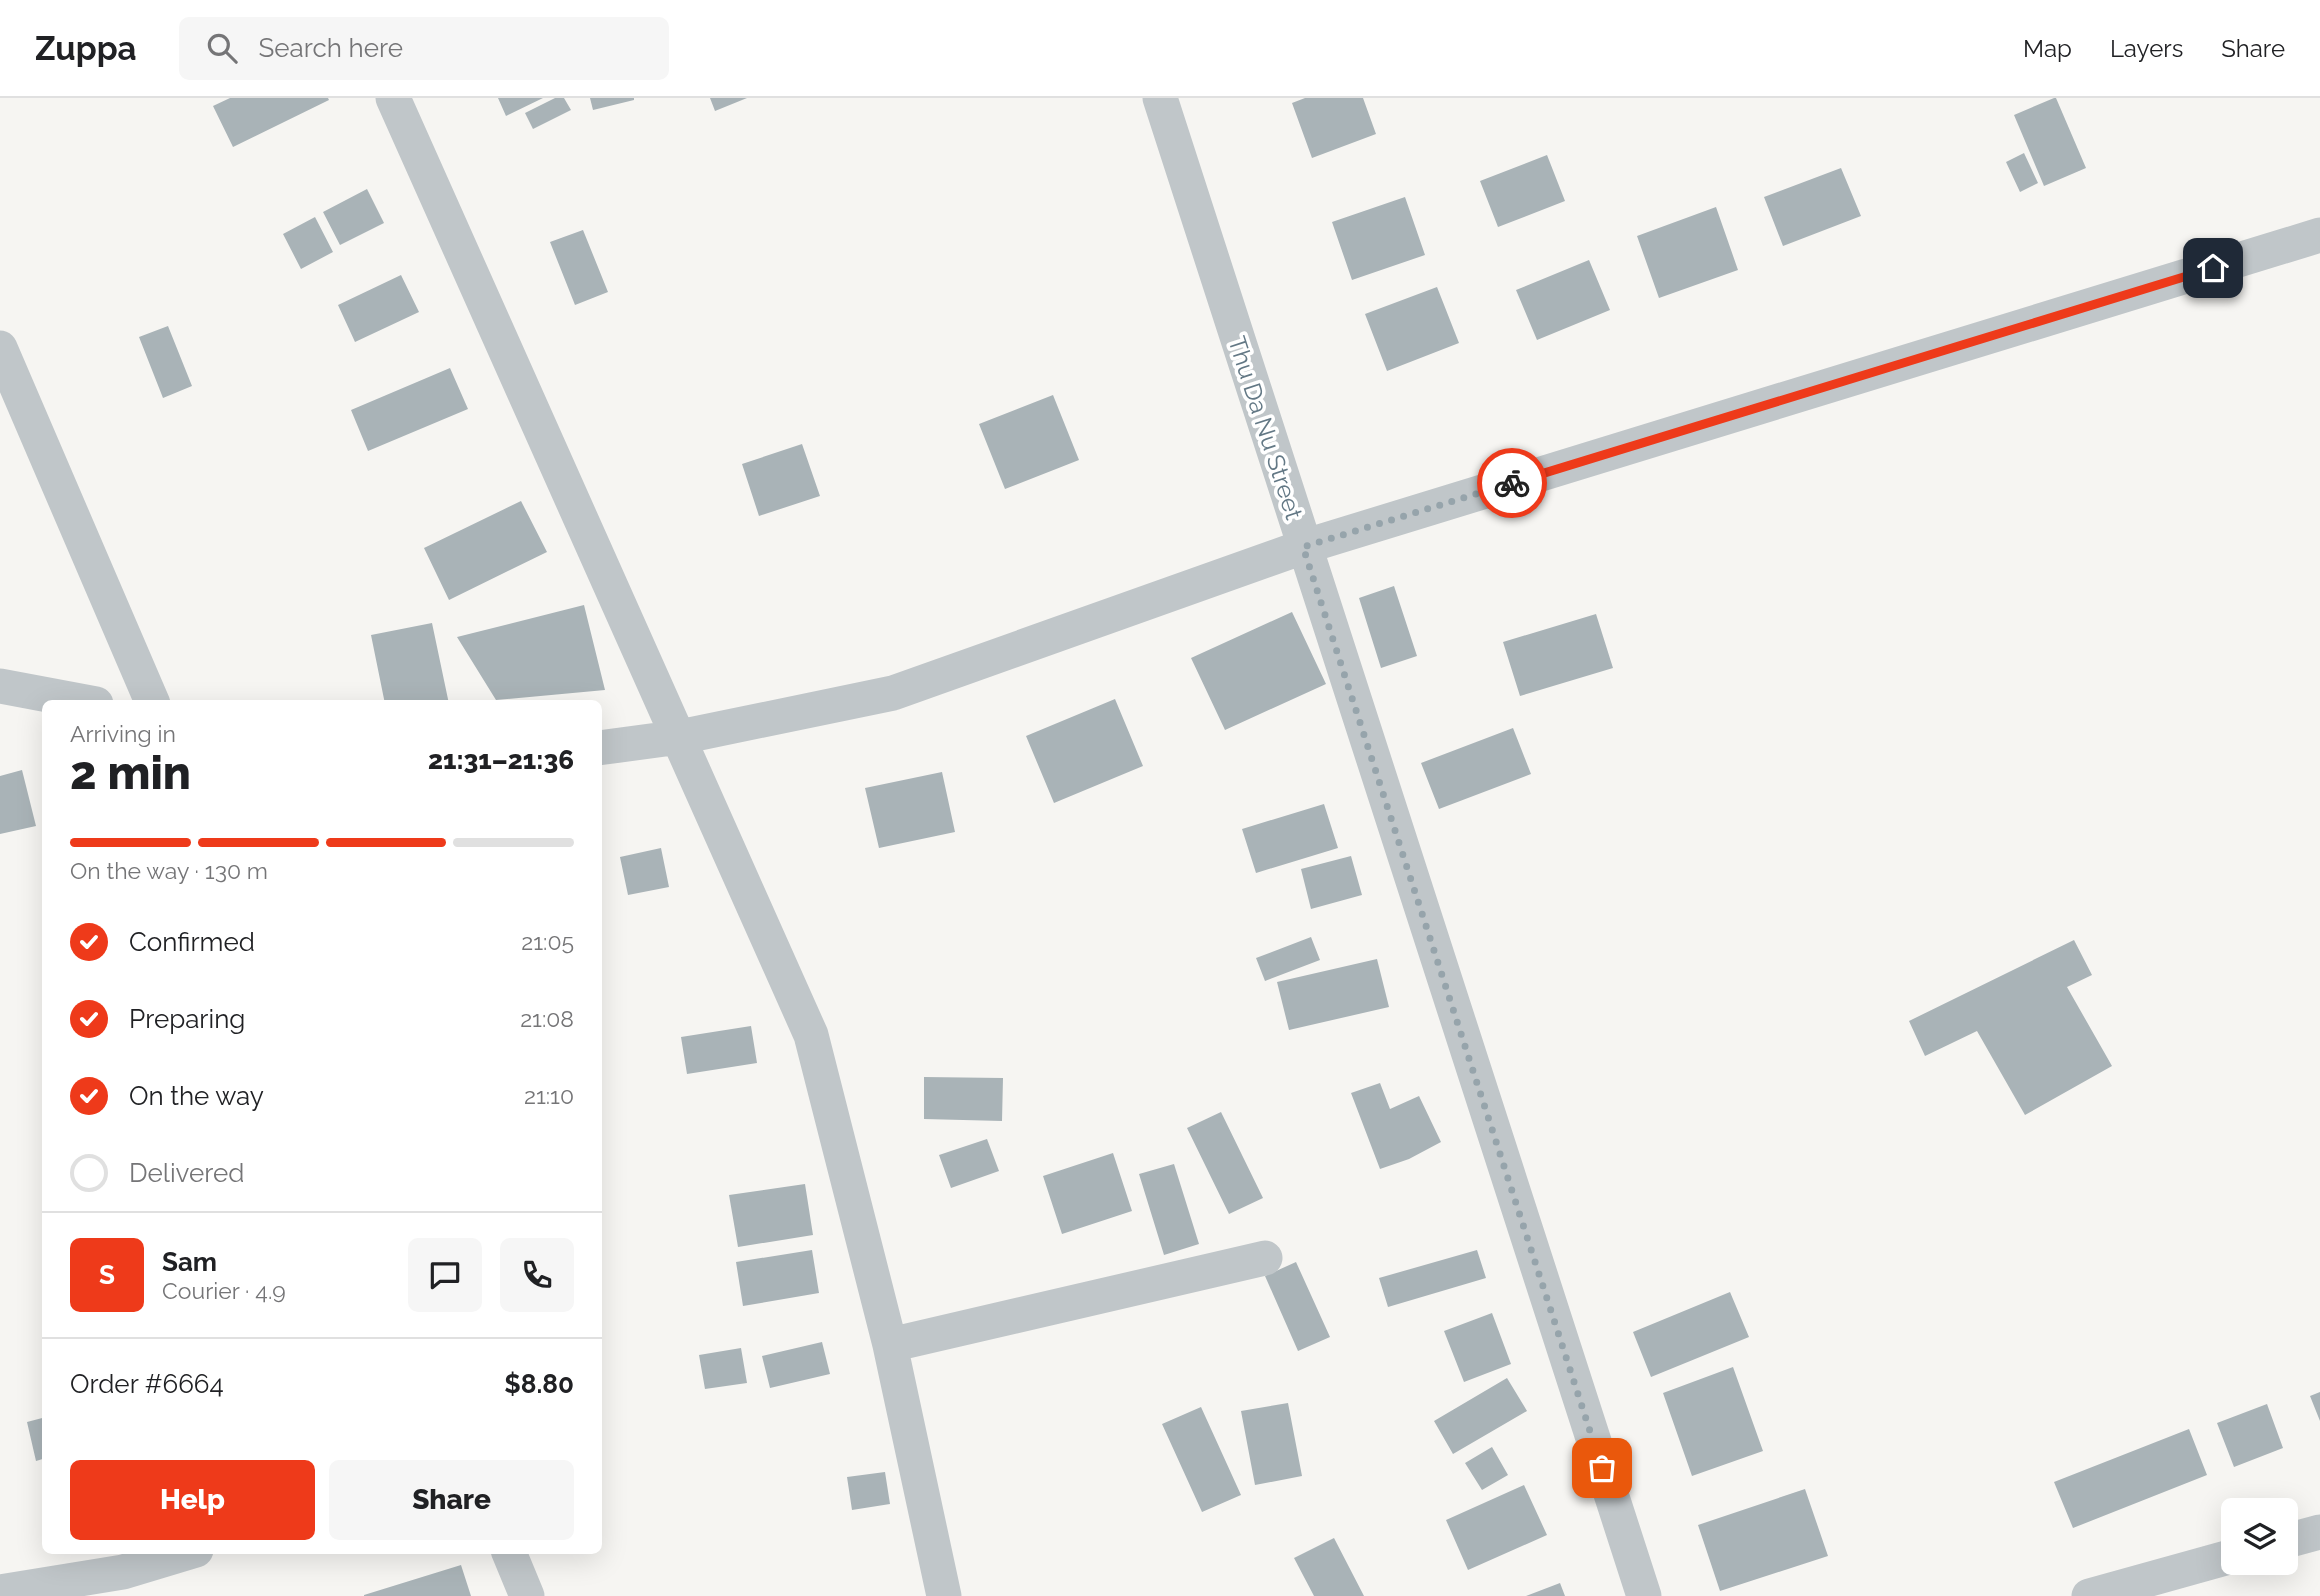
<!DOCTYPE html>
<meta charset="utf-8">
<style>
:root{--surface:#fff;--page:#f6f6f6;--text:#202124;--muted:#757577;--line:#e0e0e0;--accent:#ee3a1a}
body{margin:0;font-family:Raleway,sans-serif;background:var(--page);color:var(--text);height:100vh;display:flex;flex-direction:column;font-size:26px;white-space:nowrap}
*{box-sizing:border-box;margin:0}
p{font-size:23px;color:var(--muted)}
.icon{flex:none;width:38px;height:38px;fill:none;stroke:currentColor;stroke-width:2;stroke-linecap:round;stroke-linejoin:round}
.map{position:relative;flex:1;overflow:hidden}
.drawer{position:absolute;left:42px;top:602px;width:560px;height:854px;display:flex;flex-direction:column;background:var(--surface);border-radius:10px;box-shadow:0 7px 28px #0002}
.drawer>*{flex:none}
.buttons{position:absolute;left:2221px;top:1400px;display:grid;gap:14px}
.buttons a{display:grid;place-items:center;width:77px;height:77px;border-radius:10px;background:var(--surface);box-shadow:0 7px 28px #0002;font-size:35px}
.pin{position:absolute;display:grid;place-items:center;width:60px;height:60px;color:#fff;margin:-30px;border-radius:14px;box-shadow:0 4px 10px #0006}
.courier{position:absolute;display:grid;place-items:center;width:70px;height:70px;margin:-35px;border:5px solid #ee3a1a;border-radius:50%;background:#fff;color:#222;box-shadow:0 2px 9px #0007}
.overview em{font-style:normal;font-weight:800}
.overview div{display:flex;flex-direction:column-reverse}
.overview{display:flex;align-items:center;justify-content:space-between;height:119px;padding:0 28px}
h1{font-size:46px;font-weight:800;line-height:52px}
.bar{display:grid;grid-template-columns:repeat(4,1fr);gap:10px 7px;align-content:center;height:84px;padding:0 28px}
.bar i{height:9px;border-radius:5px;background:var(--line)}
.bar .on{background:var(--accent)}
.bar p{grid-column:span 4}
.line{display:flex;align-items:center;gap:18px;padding:0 28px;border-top:2px solid var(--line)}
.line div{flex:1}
.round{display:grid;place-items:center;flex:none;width:74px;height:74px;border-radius:10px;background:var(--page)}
ol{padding:0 28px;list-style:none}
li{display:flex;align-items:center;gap:21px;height:77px}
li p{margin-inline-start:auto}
li .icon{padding:7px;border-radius:50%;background:var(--accent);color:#fff;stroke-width:4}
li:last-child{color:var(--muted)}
li i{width:38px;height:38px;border:4px solid var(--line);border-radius:50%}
.primary-button{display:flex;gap:14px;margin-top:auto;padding:14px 28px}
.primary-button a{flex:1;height:80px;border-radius:10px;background:var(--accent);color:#fff;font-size:28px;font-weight:800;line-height:80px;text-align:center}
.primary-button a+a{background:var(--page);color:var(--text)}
header{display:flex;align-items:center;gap:42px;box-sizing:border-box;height:98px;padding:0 35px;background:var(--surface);border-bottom:2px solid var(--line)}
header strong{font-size:33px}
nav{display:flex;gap:38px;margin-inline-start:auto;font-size:24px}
.search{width:490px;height:63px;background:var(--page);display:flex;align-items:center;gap:18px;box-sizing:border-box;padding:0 24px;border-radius:10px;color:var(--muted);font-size:26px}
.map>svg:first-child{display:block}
</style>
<header>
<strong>Zuppa</strong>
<div class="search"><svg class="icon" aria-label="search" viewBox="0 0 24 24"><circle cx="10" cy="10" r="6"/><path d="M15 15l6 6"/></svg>Search here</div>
<nav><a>Map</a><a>Layers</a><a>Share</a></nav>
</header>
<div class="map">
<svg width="2320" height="1498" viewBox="0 0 2320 1498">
<rect width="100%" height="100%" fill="#f6f5f2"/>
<path fill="#a9b3b7" d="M 230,0 L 328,0 L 329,2 L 233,49 L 213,8 Z
M 498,0 L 543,0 L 506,18 Z
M 555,0 L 564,0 L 571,12 L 533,31 L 525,15 Z
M 590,0 L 634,0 L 634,2 L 593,12 Z
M 710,0 L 747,0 L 715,13 Z
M 1305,0 L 1363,0 L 1376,36 L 1312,60 L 1292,5 Z
M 2054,0 L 2056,0 L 2086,70 L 2044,88 L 2014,17 Z
M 2024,55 L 2038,85 L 2020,94 L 2006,64 Z
M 1547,57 L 1565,103 L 1498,129 L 1480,83 Z
M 1841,70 L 1861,118 L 1783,148 L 1764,99 Z
M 367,91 L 384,125 L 340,147 L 323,114 Z
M 1405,99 L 1425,157 L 1352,182 L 1332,124 Z
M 1716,109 L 1738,172 L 1659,200 L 1637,138 Z
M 315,119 L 333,154 L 301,171 L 283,136 Z
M 583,132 L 608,194 L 575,207 L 550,144 Z
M 1589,162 L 1610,212 L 1537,242 L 1516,192 Z
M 401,177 L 419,214 L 355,244 L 338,207 Z
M 1437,189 L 1459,245 L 1387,273 L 1365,216 Z
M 168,228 L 192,288 L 163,300 L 139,239 Z
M 450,270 L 468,311 L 368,353 L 351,312 Z
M 1053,297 L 1079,362 L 1005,391 L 979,326 Z
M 802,346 L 820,398 L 759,418 L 742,366 Z
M 521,403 L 547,454 L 449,502 L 424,450 Z
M 1394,488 L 1417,558 L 1381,570 L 1359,500 Z
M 584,507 L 605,592 L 496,602 L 457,539 Z
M 1292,514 L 1326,586 L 1225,632 L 1191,560 Z
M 1596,516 L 1613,570 L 1520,598 L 1503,544 Z
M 432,525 L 449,606 L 385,606 L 371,537 Z
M 1115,601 L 1143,668 L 1054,705 L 1026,638 Z
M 1513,630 L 1531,676 L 1439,711 L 1421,665 Z
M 22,672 L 36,728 L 0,736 L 0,678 Z
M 942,674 L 955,734 L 879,750 L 865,690 Z
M 1324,706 L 1338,750 L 1256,775 L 1242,731 Z
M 661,750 L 669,789 L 628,797 L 620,759 Z
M 1351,758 L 1362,797 L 1311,811 L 1301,771 Z
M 1311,839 L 1320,862 L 1265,883 L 1256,860 Z
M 2074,842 L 2092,877 L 2067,889 L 2112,968 L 2025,1017 L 1977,933 L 1925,958 L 1909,923 Z
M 1377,861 L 1389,909 L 1289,932 L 1277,884 Z
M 751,928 L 757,965 L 687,976 L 681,939 Z
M 924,979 L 1003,980 L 1002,1023 L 924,1021 Z
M 1380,985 L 1390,1011 L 1419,998 L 1441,1044 L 1409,1061 L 1380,1071 L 1351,995 Z
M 1221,1014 L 1263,1100 L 1229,1116 L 1187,1030 Z
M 987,1041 L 999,1073 L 951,1090 L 939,1057 Z
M 1113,1055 L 1132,1113 L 1062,1136 L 1043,1078 Z
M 1174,1066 L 1199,1146 L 1164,1157 L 1139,1076 Z
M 805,1086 L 813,1137 L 738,1149 L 729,1097 Z
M 812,1152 L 819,1195 L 743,1208 L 736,1164 Z
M 1477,1152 L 1486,1180 L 1388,1209 L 1379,1180 Z
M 1296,1164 L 1330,1239 L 1298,1253 L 1265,1178 Z
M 1730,1194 L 1749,1239 L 1651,1279 L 1633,1234 Z
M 1492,1215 L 1511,1266 L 1464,1284 L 1444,1233 Z
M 822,1244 L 830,1276 L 770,1290 L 762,1258 Z
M 741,1250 L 747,1285 L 705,1291 L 699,1257 Z
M 1733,1269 L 1763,1353 L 1692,1378 L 1663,1295 Z
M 1507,1280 L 1527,1313 L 1453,1356 L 1434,1323 Z
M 2320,1294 L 2320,1323 L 2310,1298 Z
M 1288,1305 L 1302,1378 L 1255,1387 L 1241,1313 Z
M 2267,1306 L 2283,1350 L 2234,1369 L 2217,1325 Z
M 1201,1309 L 1241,1397 L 1202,1414 L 1162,1326 Z
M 46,1319 L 46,1360 L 36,1363 L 27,1324 Z
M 2189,1331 L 2207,1377 L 2073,1430 L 2054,1384 Z
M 1492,1349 L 1508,1377 L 1482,1392 L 1465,1365 Z
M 885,1374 L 890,1406 L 852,1412 L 847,1379 Z
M 1524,1387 L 1547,1437 L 1468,1472 L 1446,1422 Z
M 1805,1391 L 1828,1458 L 1720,1493 L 1698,1427 Z
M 1334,1440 L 1364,1498 L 1314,1498 L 1294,1460 Z
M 461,1467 L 471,1498 L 364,1498 L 364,1497 Z
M 1560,1485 L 1565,1498 L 1526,1498 Z"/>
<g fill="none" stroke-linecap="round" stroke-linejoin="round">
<path stroke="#c0c6c9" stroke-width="35" d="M 393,0 L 811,937 L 890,1247 L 944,1498
M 1160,0 L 1644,1498
M 0,250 L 153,606
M 0,588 L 96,606
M 598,650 L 680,639 L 893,595 L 1303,449 L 2320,137
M 890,1247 L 1265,1160
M 2286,1443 L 2320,1434
M 508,1452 L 527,1498
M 0,1494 L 123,1474 L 196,1452
M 2089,1498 L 2233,1458"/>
</g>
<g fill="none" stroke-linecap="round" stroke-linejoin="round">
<path stroke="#96a4ab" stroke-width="7" stroke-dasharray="0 12.6" d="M 1512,385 L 1303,449 L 1602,1370"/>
<path stroke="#ee3a1a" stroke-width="9" d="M 1512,385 L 2213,170"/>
</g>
<g text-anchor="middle" stroke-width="7" stroke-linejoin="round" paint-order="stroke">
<g font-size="24" fill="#637885" stroke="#fff">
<text transform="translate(1265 330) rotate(72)" y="8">Thu Da Nu Street</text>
</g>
</g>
</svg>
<div class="buttons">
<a><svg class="icon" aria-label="layers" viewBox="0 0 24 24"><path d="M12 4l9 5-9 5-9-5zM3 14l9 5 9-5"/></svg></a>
</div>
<div class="pin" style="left:1602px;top:1370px;background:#ea580c"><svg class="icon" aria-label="bag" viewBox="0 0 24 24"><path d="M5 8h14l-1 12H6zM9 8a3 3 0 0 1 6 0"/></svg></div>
<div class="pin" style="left:2213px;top:170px;background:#1f2937"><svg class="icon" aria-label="home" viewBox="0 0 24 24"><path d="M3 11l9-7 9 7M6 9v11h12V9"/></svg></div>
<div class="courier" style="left:1512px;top:385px"><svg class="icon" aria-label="bike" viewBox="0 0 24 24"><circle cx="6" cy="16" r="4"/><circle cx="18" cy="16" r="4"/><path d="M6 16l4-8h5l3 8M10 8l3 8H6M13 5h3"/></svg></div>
<section class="drawer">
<div class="overview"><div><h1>2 min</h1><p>Arriving in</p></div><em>21:31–21:36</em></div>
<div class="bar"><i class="on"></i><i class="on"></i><i class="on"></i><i></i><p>On the way · 130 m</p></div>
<ol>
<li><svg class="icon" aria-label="check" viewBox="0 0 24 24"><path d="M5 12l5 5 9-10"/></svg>Confirmed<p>21:05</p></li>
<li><svg class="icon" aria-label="check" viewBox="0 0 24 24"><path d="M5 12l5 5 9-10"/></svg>Preparing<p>21:08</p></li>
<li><svg class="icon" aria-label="check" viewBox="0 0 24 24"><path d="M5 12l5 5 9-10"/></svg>On the way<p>21:10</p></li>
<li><i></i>Delivered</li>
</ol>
<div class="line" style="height:126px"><b class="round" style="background:var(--accent);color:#fff">S</b><div><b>Sam</b><p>Courier · 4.9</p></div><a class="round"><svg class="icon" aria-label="chat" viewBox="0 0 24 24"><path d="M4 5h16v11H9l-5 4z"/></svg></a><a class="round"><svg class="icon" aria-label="phone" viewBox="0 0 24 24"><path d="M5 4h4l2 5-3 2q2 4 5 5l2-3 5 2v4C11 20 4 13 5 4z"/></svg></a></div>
<div class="line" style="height:91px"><div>Order #6664</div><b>$8.80</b></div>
<div class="primary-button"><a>Help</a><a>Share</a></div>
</section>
</div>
